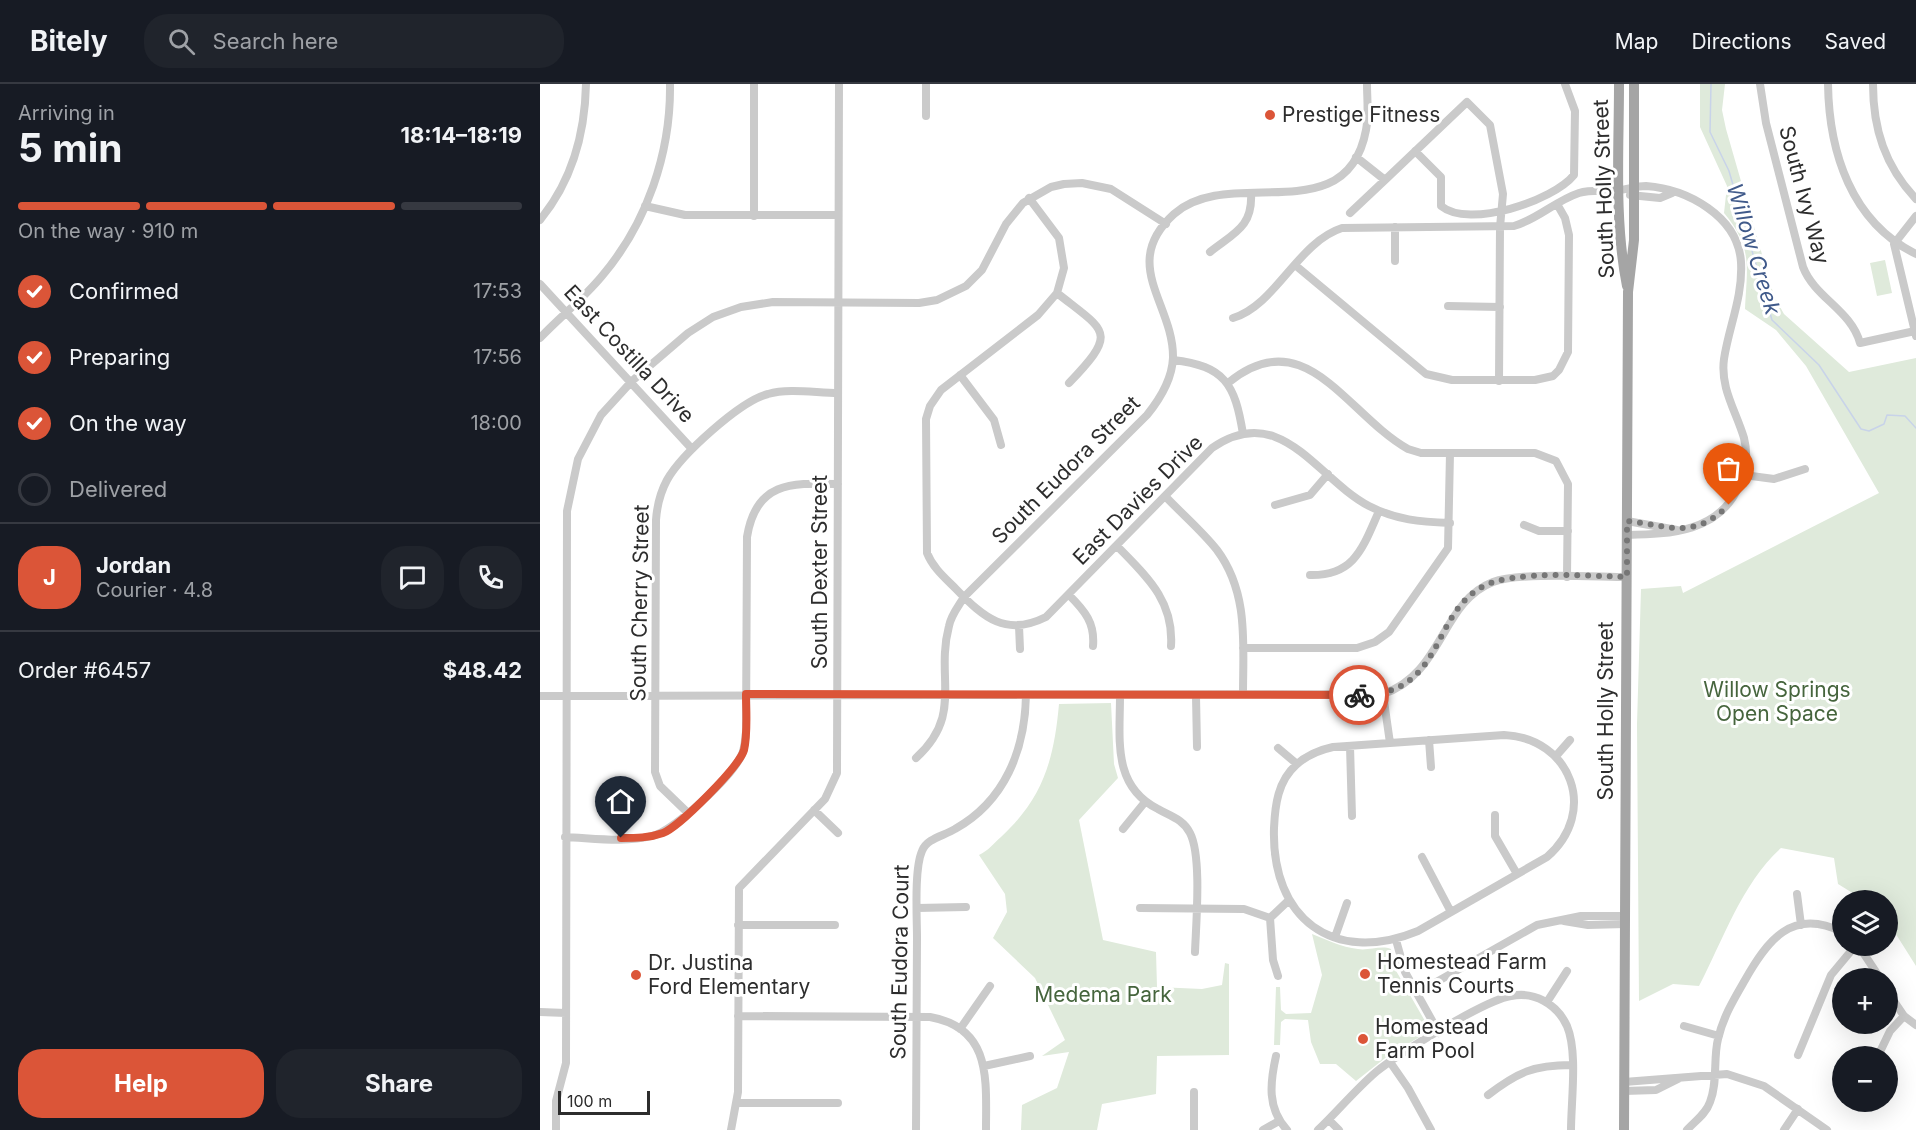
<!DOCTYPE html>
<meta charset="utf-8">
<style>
:root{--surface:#171b24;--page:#20242c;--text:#f1f3f6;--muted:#9ea1a6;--line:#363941;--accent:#db5538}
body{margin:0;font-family:Inter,sans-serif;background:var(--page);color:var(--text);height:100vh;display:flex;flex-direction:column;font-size:22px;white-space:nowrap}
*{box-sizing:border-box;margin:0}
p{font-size:20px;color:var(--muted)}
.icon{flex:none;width:33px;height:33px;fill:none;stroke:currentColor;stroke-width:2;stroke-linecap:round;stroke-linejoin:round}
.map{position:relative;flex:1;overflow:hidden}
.details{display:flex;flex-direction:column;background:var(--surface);width:540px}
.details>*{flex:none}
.tools{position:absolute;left:1292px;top:806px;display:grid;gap:12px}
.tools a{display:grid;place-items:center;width:66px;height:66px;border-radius:50%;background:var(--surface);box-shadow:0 6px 24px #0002;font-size:30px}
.scale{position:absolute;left:18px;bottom:15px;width:92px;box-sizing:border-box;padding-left:6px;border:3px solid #2d2d2d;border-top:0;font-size:16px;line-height:21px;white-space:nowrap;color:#2d2d2d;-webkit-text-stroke:4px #fff;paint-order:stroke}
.pin{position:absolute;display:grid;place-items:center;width:51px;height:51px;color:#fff;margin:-62px -26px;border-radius:50% 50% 50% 0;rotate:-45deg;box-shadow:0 0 6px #0007}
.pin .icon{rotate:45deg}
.courier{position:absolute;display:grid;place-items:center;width:60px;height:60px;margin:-30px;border:4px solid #db5538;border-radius:50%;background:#fff;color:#222;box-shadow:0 2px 8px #0007}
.headline em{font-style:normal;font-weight:700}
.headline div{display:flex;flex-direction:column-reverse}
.headline{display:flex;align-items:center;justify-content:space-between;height:102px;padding:0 18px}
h1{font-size:39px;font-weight:700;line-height:45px}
.bar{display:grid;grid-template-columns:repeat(4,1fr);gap:9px 6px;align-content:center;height:72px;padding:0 18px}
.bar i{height:8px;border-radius:4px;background:var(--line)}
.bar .current{background:var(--accent)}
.bar p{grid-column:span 4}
.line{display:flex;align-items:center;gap:15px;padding:0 18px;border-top:2px solid var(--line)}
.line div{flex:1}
.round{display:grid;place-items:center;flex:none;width:63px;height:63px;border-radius:24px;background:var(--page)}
ol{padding:0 18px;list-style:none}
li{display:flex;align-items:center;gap:18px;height:66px}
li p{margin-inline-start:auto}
li .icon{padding:6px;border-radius:50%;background:var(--accent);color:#fff;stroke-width:4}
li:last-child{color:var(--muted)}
li i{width:33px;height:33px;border:3px solid var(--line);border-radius:50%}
.action{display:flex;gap:12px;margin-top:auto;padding:12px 18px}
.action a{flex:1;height:69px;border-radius:24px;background:var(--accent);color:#fff;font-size:24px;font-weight:700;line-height:69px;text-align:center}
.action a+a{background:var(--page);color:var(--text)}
header{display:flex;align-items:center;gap:36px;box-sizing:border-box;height:84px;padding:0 30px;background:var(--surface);border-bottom:2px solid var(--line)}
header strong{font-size:28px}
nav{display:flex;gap:33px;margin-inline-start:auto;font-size:21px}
.search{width:420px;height:54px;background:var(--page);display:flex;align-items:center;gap:15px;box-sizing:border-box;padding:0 21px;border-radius:24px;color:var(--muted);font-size:22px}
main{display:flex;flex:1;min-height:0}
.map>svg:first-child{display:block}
</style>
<header>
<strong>Bitely</strong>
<div class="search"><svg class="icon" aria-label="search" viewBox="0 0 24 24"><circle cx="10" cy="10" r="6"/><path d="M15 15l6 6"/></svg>Search here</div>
<nav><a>Map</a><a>Directions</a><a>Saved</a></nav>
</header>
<main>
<section class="details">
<div class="headline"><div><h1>5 min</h1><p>Arriving in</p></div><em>18:14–18:19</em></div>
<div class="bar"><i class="current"></i><i class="current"></i><i class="current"></i><i></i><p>On the way · 910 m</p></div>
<ol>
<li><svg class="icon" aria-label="check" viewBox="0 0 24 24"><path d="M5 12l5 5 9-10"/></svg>Confirmed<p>17:53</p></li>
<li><svg class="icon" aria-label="check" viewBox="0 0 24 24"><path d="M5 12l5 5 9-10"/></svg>Preparing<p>17:56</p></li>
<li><svg class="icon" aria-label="check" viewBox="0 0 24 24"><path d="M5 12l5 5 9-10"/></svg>On the way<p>18:00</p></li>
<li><i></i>Delivered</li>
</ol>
<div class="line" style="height:108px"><b class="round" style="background:var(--accent);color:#fff">J</b><div><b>Jordan</b><p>Courier · 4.8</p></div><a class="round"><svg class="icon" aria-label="chat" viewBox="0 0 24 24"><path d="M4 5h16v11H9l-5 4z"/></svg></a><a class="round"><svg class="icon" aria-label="phone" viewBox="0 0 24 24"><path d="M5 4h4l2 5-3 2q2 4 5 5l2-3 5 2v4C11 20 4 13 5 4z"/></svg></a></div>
<div class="line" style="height:78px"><div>Order #6457</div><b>$48.42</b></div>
<div class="action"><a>Help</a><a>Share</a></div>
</section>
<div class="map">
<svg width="1376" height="1046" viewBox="0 0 1376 1046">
<rect width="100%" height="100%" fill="#fff"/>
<path fill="#dfeadb" d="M 1160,0 L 1185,0 L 1182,26 L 1186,45 L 1234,212 L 1244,230 L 1309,288 L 1376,274 L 1376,882 L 1347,836 L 1347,816 L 1324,816 L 1298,800 L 1294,774 L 1241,764 C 1202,799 1183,856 1159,902 L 1133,900 L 1099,917 L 1097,640 L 1101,505 L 1141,502 L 1143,509 L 1339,409 L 1266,282 L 1236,246 L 1205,225 C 1207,182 1213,164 1184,129 L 1187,102 L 1160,43 Z
M 1345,176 L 1352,209 L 1337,212 L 1330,179 Z
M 571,619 L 574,680 L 578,694 L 539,736 L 563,856 L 616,868 L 617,903 L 662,905 L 682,901 L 685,879 L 689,880 L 689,971 L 617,972 L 616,1010 L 562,1020 L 557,1046 L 481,1046 L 482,1021 L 517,1004 L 529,968 L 502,972 L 525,956 L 495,894 L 453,854 L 467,828 L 465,810 L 439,771 C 448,767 454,759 461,753 C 503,714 514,676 519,620 Z
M 772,850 C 787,856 801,863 818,865 C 828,867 841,861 851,865 L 855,885 L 889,944 L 888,948 L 849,971 L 816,997 L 796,980 L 780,980 L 771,958 L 768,936 L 745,935 L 741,938 L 740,961 L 734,961 L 736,903 L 740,903 L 741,926 L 746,930 L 771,929 L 782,891 Z"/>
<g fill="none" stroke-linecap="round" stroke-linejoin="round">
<path stroke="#c8d3e9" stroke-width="1.5" d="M 1171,0 L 1170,48 L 1189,87 L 1232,236 L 1279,281 L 1321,345 L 1329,347 L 1344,340 L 1347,331 L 1365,332 L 1376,344"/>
<path stroke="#cacaca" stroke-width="8" d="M 214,0 L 214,132
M 1220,0 L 1226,39 L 1263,183 C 1275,214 1311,226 1320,259 L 1375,247
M 1288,0 C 1289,68 1311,138 1376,170
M 1333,0 C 1333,45 1345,82 1376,115
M 386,32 L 386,0
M 875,67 L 901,93 L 901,122 C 929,145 1013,117 1034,91 L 1035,27 L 1025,0
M 816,73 L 845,96 L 927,18 L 950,41 L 963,110 L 960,143 L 959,297
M 1090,111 L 1120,114 L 1132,109
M 489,114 L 519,154 L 524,184 L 517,209 L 498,231 L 401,306 L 390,322 L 386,335 L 387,469 C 393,484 405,494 416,505 C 444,534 466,553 506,533 L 672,364 C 741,316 777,395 829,422 C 856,436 881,438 910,439
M 105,122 L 145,131 L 298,131
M 810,129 L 845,96
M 0,136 C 32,97 45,49 46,0
M 670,168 C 694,149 713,143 711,109
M 855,177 L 855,143
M 755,181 L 886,290 L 912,296 L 995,296 L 1013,292 L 1019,286 L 1028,268 L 1029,151 L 1025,134 L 1017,120
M 0,200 L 152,365
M 517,209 C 566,248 579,247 529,299
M 908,222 L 960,223
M 693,234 C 736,221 758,158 802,144 L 974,142 C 998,135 1015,117 1039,109 C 1052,105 1066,108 1079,106 C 1089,105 1096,102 1106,102 C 1147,105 1198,132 1201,178 C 1203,213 1189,242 1184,275 C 1180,304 1196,327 1204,354 C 1208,370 1206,387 1199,402 C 1179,448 1131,450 1087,451
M 1376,252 L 1354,160 L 1376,132
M 0,254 C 20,233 43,215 62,192 C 107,139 131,69 130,0
M 633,276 C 685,282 695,300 703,350
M 420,291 L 454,336 L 461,361
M 688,299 C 765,235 807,331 868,365 L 881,369 L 995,369 L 1016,377 L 1028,400 L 1027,493
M 1204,391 L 1234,395 L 1265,385
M 625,412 C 642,430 662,447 677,466 C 709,509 703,560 703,610
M 735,421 L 770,411 L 788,390
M 1087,437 L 1137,446
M 984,441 L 999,447 L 1028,447
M 577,462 C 606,492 634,516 631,562
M 770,491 C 815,492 823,463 839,427
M 529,511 C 545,527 555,539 553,562
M 479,542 L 480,565
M 703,564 L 817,564 L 835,558 L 849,548 L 908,464 L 910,369
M 843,610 L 850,659
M 0,612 L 843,610 C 903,590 901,518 953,498 C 979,488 1056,493 1087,493
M 580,612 C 580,655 572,702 618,725 C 630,732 643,735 650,749 C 662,772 656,840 655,868
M 656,612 L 657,663
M 964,651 C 1031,654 1059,728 1007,773 L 878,847 C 793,882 731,834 734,744 C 735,721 738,697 756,681 C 767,671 779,666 793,663 Z
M 889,656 L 891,683
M 810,662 L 812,732
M 738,664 L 757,680
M 1016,672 L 1030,656
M 376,674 C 424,630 395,595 409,542 C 411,531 418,523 424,513 L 607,331 C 620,315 632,296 633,274 C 634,220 579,180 634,130 C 690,80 807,149 826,46 C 829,31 827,15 827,0
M 274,726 L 298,749
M 148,729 L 120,702 L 115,688 L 116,436 C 117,422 120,409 127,396 C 141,371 200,317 228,310 C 249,304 276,309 298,309
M 955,731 L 955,752 L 977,790
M 583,745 L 605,718
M 25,753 C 52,754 85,759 112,752 C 134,747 193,692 202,670 C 205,663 205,655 206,648 L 207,453 C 216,397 252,399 298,400
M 882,773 L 911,828
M 1257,810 L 1261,841
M 377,824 L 426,823
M 600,824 L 704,825 L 730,834
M 1024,837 L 1048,841 L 1085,840
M 198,841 L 295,841
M 795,853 L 807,819
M 856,856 L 865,888 L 899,949
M 1318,861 L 1340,894
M 738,892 L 733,876 L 730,834 L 748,817
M 1347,907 L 1364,932 L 1376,941
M 877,909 L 997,841 L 1041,832 L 1085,832
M 1007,918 L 1027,887
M 0,928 L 26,929
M 198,932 L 390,933 C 452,944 446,996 446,1046
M 1144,942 L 1179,952
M 420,945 L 450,902
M 1258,971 L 1291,891 L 1316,861
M 736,972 C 730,999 727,1024 747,1046
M 1338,972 L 1350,947 L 1364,932
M 850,978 L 868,1004 L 891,1046
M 444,982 L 490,972
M 1084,998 L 1187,990 L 1224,1002 L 1287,1046
M 1084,1007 L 1116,1006 L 1140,994
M 654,1008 L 654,1046
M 948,1011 C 978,988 994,981 1031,981
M 198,1019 L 298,1019
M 789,1036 L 799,1046
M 16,1046 L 16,1017 L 26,979 L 27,427 L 38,375 L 61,331 L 92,297 L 148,249 L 173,233 L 201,223 L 233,218 L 379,219 L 397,216 L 426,202 L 442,186 L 466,140 L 483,119 L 511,103 L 524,100 L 542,99 L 571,105 L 626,140
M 191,1046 L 198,1008 L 199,804 L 285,715 L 297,689 L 299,0
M 376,1046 C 376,982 377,918 377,854 C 377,834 374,785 382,767 C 387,754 404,752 415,745 C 465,717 485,666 486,611
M 723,1046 L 739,1037
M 778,1046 C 798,1027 815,1006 836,988 C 858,970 945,916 971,912 C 994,907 1017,920 1027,942 C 1038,968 1031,1017 1031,1046
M 1147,1046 C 1155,1037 1166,1030 1170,1018 C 1178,998 1173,975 1178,955 C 1183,933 1194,915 1205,896 C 1227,857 1252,823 1302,848
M 1244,1046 L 1258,1025"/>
<path stroke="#a5a5a5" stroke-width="10" d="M 1079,0 C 1079,67 1074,136 1087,202
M 1084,1046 L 1088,208 L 1094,156 L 1094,0"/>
</g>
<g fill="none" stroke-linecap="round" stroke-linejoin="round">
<path stroke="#767676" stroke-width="6" stroke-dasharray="0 10.8" d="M 819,611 C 906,611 889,530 944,502 C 975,486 1051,492 1087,493 L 1087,437 C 1131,442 1153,456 1189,421"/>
<path stroke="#db5538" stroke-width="8" d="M 81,754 C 96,754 109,754 123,749 C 139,743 199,683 204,666 C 208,649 206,628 206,610 L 819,611"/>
</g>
<g fill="#db5538" stroke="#fff" stroke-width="2">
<circle cx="730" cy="31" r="6"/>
<circle cx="825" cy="890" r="6"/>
<circle cx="96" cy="891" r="6"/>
<circle cx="823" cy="955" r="6"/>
</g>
<g text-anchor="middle" stroke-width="6" stroke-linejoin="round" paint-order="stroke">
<g font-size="21" fill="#2d2d2d" stroke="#fff" text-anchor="start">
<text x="742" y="38">Prestige Fitness</text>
<text x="837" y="885">Homestead Farm<tspan x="837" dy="24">Tennis Courts</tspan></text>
<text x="108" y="886">Dr. Justina<tspan x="108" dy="24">Ford Elementary</tspan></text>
<text x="835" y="950">Homestead<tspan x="835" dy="24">Farm Pool</tspan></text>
</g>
<g font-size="21" fill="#2d2d2d" stroke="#fff">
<text transform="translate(1064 105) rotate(-92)" y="7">South Holly Street</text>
<text transform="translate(1264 111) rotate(75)" y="7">South Ivy Way</text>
<text transform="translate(89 270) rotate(47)" y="7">East Costilla Drive</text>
<text transform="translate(526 386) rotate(-45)" y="7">South Eudora Street</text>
<text transform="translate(598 416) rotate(-45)" y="7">East Davies Drive</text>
<text transform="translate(280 488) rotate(-90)" y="7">South Dexter Street</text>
<text transform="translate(100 519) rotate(-89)" y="7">South Cherry Street</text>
<text transform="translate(1066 627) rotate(-90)" y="7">South Holly Street</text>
<text transform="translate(360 878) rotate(-89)" y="7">South Eudora Court</text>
</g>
<g font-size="21" fill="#46653d" stroke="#fff">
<text x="1237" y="613">Willow Springs<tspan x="1237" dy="24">Open Space</tspan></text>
<text x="563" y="918">Medema Park</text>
</g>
<g font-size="22" font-style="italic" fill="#405a8a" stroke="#fff">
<text transform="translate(1214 165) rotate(73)" y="8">Willow Creek</text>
</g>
</g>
</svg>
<div class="tools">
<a><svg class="icon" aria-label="layers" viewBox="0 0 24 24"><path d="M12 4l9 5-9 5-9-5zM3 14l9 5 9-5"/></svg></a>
<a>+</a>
<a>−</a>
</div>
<div class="scale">100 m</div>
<div class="pin" style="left:1189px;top:421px;background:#ea580c"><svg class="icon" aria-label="bag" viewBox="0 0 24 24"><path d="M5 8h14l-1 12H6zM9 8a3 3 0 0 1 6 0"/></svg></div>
<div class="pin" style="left:81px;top:754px;background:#1f2937"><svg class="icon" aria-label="home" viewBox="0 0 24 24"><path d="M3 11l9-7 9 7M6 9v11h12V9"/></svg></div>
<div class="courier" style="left:819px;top:611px"><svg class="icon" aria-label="bike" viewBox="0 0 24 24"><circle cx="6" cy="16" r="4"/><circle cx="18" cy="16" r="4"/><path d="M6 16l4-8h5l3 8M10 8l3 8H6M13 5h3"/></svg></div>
</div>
</main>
